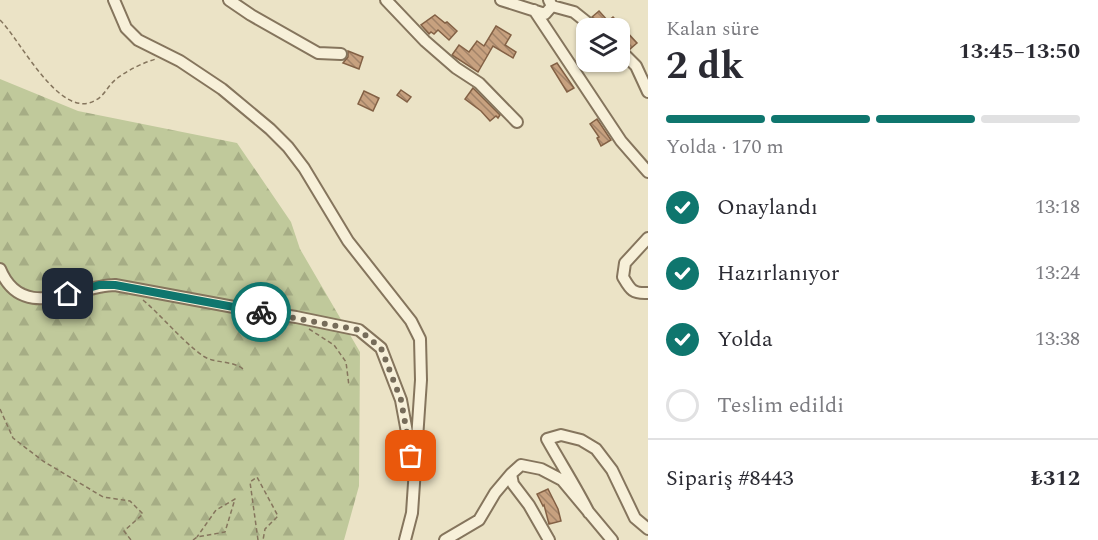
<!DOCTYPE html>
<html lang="tr">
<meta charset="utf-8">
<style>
:root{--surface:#fff;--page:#f2f2f3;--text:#2b2b33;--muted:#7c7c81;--line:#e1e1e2;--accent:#0f766e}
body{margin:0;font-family:Spectral,serif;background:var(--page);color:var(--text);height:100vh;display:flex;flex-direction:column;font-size:22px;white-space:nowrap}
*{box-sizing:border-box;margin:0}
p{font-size:20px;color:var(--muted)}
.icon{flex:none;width:33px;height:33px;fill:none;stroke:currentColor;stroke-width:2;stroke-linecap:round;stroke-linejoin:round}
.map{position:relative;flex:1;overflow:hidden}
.panel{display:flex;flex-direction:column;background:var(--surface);width:450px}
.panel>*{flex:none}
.tools{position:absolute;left:576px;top:18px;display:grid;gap:12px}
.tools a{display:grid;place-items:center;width:54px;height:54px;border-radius:12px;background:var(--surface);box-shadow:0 2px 4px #0004;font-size:30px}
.pin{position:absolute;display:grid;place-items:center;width:51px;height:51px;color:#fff;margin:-26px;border-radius:12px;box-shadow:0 3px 9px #0006}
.courier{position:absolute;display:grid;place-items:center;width:60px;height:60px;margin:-30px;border:4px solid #0f766e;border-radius:50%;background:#fff;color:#222;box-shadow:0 2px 8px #0007}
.overview em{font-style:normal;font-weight:700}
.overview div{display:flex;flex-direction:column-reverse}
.overview{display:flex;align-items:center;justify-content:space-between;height:102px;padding:0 18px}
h1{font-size:39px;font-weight:700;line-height:45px}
.bar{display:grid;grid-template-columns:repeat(4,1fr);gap:9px 6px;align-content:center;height:72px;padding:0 18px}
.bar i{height:8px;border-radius:4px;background:var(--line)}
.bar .selected{background:var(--accent)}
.bar p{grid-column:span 4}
.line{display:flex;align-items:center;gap:15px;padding:0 18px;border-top:2px solid var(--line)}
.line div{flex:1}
ol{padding:0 18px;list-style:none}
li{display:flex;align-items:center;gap:18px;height:66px}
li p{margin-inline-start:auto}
li .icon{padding:6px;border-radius:50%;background:var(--accent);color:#fff;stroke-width:4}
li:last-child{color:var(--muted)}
li i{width:33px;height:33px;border:3px solid var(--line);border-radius:50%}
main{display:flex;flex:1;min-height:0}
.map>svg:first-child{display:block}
</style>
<main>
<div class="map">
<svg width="648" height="540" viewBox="0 0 648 540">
<defs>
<pattern id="forest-firs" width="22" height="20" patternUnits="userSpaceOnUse" patternTransform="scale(1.5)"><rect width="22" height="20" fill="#c0c99b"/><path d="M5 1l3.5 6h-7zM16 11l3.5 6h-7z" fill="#a6ad85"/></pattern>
<pattern id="building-back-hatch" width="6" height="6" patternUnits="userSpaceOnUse" patternTransform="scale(1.5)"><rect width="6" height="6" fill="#c7a17f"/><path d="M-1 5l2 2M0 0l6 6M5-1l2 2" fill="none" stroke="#a28368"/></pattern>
</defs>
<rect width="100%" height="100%" fill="#ebe3c6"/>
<path fill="url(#forest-firs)" d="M 0,79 L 78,111 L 237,143 L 291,222 L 300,249 L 360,352 L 359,486 L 344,540 L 0,540 Z"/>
<path fill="url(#building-back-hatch)" stroke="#836145" stroke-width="1.5" d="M 599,11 L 608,21 L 613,17 L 637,43 L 630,49 L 620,43 L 620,28 L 603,28 L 592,17 Z
M 435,15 L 445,23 L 447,22 L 457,31 L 449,40 L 438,30 L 434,34 L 431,32 L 429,34 L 421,25 Z
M 496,26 L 511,35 L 505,45 L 516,52 L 513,58 L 493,46 L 478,72 L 452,55 L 459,45 L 469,52 L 477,41 L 484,46 Z
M 348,51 L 363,57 L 359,69 L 343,63 L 348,57 Z
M 557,63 L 574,88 L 567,92 L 551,66 Z
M 473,88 L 500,115 L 498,118 L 496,116 L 490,121 L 481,111 L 465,99 Z
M 401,90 L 411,97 L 407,102 L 397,95 Z
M 364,91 L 379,98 L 373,111 L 358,104 Z
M 597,119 L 611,140 L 601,146 L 597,138 L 599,137 L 590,124 Z
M 548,489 L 558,509 L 561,521 L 549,524 L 544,505 L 543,506 L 537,494 Z"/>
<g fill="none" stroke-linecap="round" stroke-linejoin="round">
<defs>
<path id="minor" d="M 114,0 L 126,28 L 138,40 L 180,61 L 222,89 L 270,129 L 288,147 L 304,168 L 348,241 L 411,321 L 420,339 L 421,380 L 412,513 L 405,540
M 229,0 L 251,15 L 318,53 L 341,54
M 386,0 L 425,41 L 456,68 L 479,83 L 517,122
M 501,0 L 545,14 L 552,6 L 549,0
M 552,6 L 574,12 L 594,28
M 534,10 L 621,141 L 648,172
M 620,50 L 636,66 L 648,92
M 648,238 L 625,263 L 623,277 C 630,289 632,294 648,293
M 0,269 C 22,323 74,286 115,285 L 250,310 L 296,317 L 359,330 L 381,348 L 401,400 L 411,454
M 589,513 C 576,487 561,464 547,439 L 561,435 L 581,440 L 596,449 L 612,470 L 635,518 L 648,529
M 445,540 L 479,520 L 495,493 L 511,474
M 549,540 L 529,505 L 513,484 L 511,474 L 521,465 L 541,469 L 562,480 L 612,540"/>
</defs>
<use href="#minor" stroke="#85755d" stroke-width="14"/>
<path stroke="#85755d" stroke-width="1.5" stroke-dasharray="4.5 3" stroke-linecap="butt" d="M 0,20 C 20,39 60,122 96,100 C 104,96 108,86 115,80 C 126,71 142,63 156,59
M 143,300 C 163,317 181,340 203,356 C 215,364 232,360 243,369
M 309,329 L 334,345 L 346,362 L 349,386
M 0,409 L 13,438 L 43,461 L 103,497 L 130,501 L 143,514 L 124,531 L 131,540
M 193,540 L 197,537 L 225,532 L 235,499 L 216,510 L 197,537
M 258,540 L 250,482 L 257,477 L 278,516 L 265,529 L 263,540"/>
<use href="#minor" stroke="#f7f0d9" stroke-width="10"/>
</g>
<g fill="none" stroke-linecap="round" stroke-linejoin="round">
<path stroke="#766c5a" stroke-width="6" stroke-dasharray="0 10.8" d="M 261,312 L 359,330 L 381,348 L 401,400 L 411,456"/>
<path stroke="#0f766e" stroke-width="8" d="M 68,294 L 99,285 L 115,285 L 261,312"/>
</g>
</svg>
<div class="tools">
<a><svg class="icon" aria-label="layers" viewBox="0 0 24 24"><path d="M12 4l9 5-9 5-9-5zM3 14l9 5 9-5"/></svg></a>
</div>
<div class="pin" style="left:411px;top:456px;background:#ea580c"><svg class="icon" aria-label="bag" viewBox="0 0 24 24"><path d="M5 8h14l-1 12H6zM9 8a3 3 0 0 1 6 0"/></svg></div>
<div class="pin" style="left:68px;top:294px;background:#1f2937"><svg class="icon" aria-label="home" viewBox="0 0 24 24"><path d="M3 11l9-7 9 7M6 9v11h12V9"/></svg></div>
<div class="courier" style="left:261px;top:312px"><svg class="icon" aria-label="bike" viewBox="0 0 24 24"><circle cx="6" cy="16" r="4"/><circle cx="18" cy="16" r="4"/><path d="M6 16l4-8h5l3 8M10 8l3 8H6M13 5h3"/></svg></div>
</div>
<section class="panel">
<div class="overview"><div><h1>2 dk</h1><p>Kalan süre</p></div><em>13:45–13:50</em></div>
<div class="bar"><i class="selected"></i><i class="selected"></i><i class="selected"></i><i></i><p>Yolda · 170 m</p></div>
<ol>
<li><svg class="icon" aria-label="check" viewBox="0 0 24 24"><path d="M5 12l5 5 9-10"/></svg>Onaylandı<p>13:18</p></li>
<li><svg class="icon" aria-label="check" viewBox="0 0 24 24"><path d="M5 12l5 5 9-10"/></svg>Hazırlanıyor<p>13:24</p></li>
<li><svg class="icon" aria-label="check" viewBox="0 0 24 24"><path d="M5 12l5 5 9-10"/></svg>Yolda<p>13:38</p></li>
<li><i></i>Teslim edildi</li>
</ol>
<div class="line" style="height:78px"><div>Sipariş #8443</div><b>₺312</b></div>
</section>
</main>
